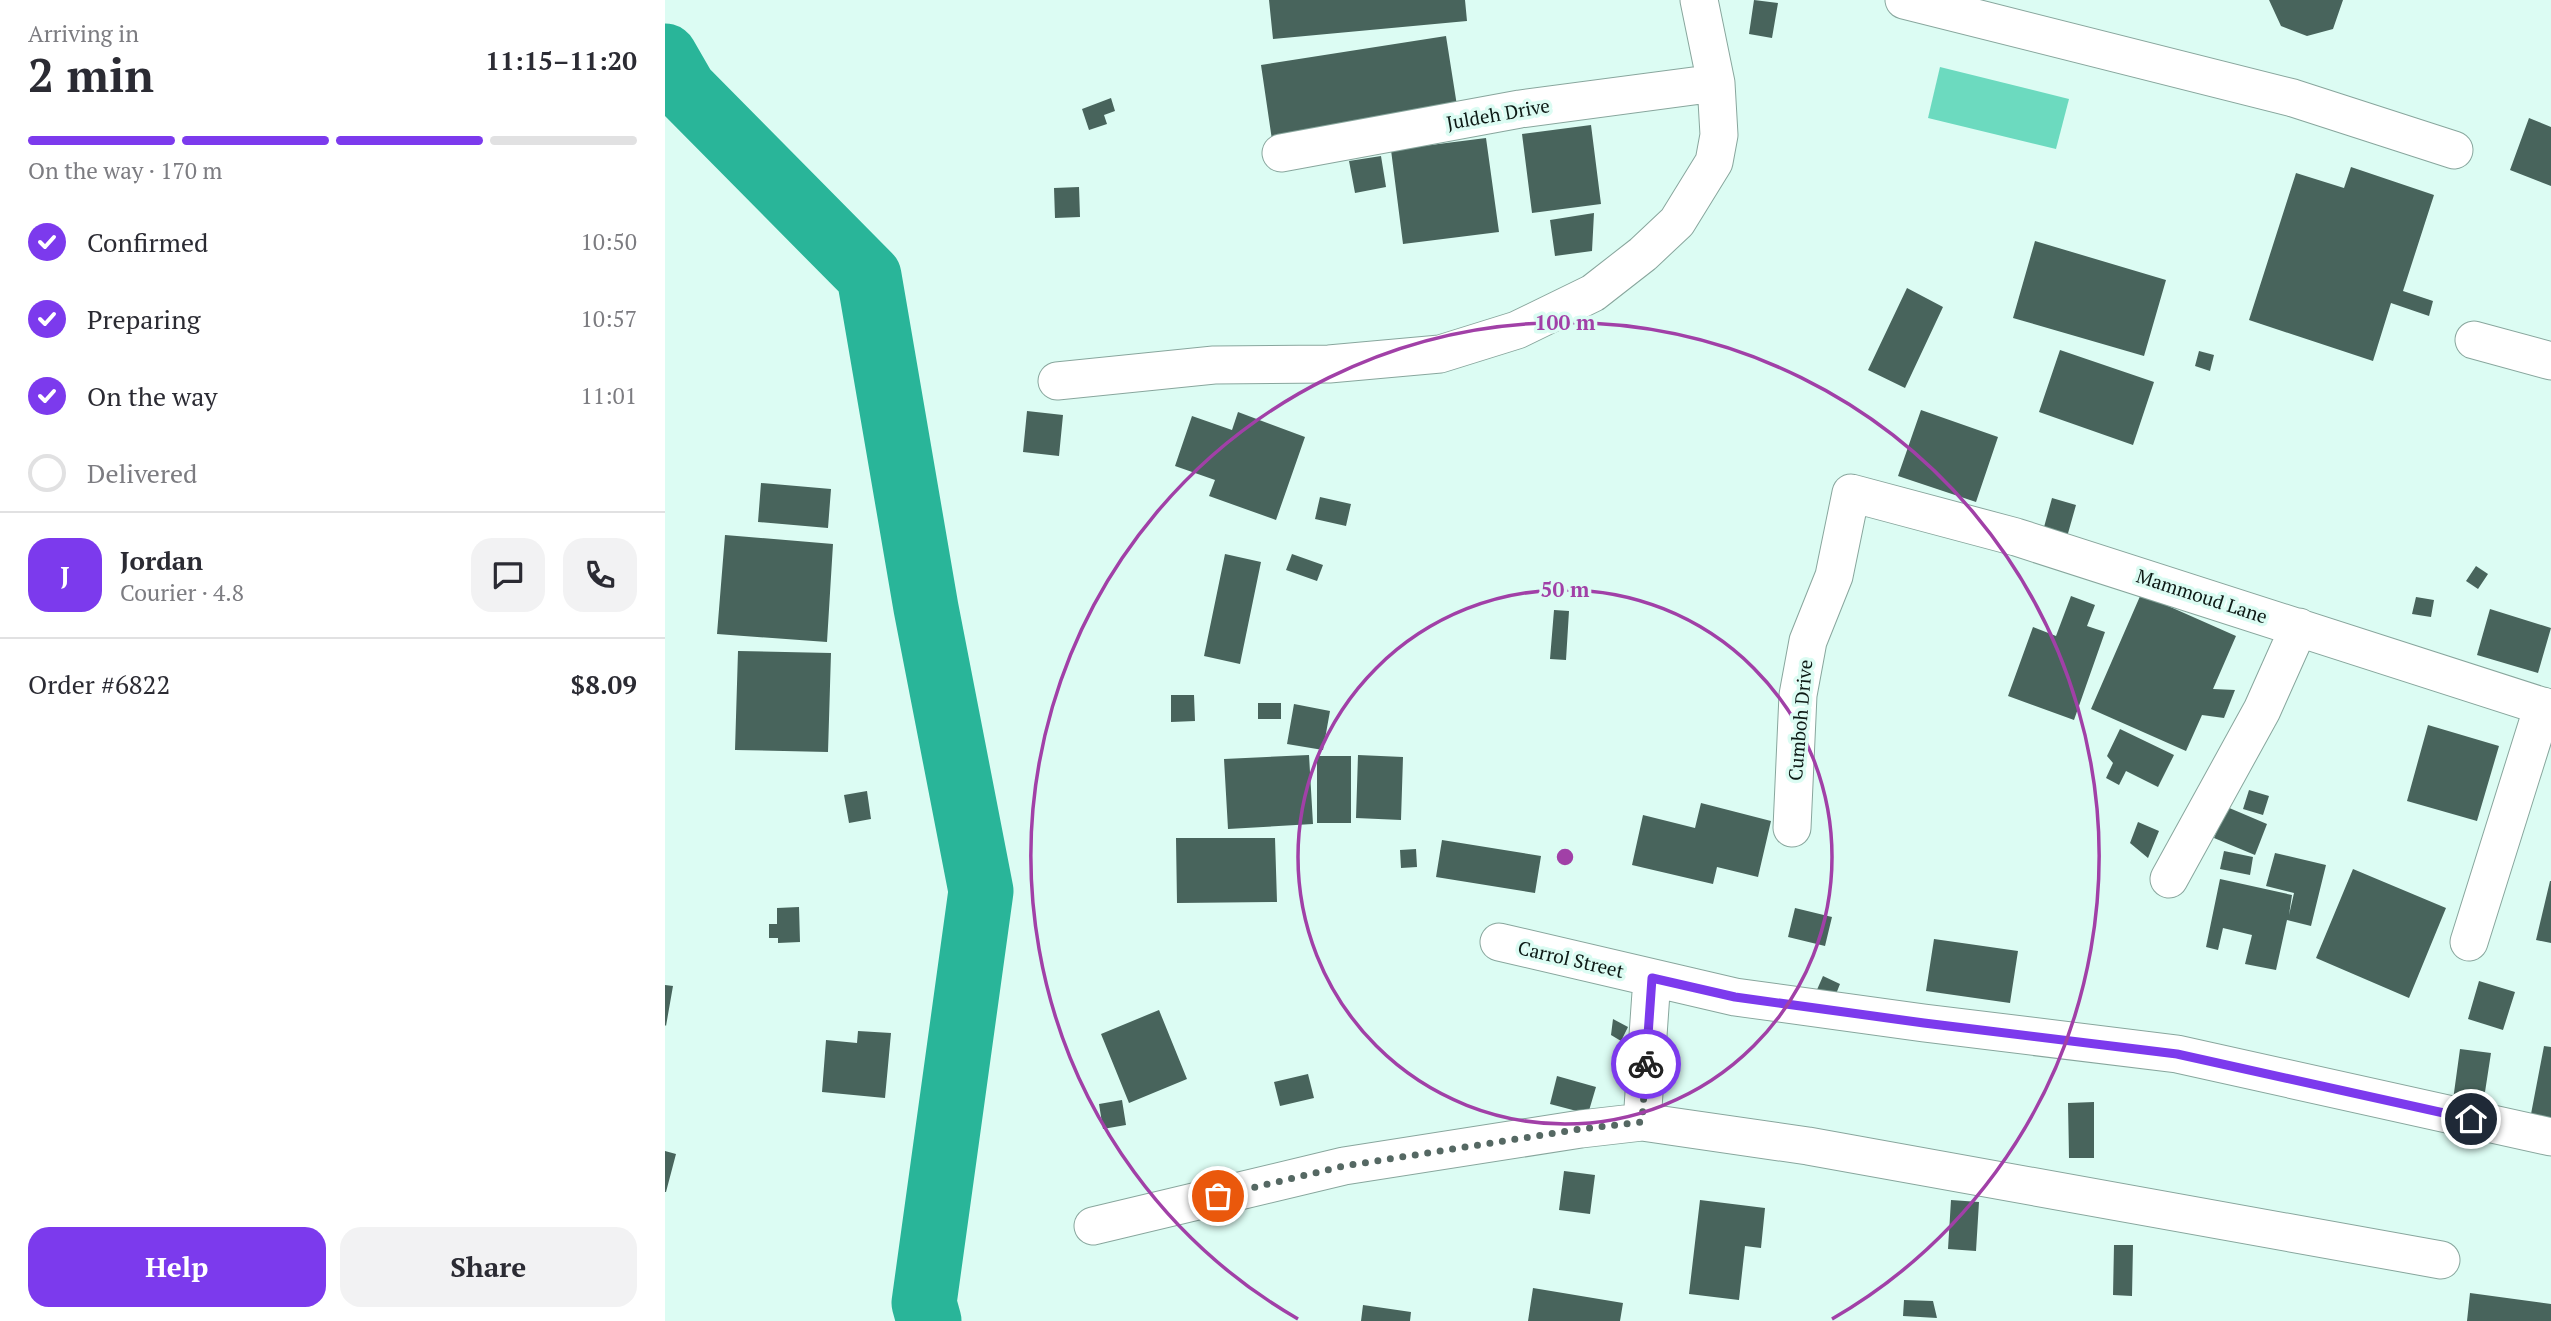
<!DOCTYPE html>
<meta charset="utf-8">
<style>
:root{--surface:#fff;--page:#f2f2f3;--text:#2b2b33;--muted:#7c7c81;--line:#e1e1e2;--accent:#7c3aed}
body{margin:0;font-family:"PT Serif",serif;background:var(--page);color:var(--text);height:100vh;display:flex;flex-direction:column;font-size:26px;white-space:nowrap}
*{box-sizing:border-box;margin:0}
p{font-size:23px;color:var(--muted)}
.icon{flex:none;width:38px;height:38px;fill:none;stroke:currentColor;stroke-width:2;stroke-linecap:round;stroke-linejoin:round}
.map{position:relative;flex:1;overflow:hidden}
.panel{display:flex;flex-direction:column;background:var(--surface);width:665px}
.panel>*{flex:none}
.pin{position:absolute;display:grid;place-items:center;width:60px;height:60px;color:#fff;margin:-30px;border:4px solid #fff;border-radius:50%;box-shadow:0 2px 7px #0007}
.courier{position:absolute;display:grid;place-items:center;width:70px;height:70px;margin:-35px;border:5px solid #7c3aed;border-radius:50%;background:#fff;color:#222;box-shadow:0 2px 9px #0007}
.summary em{font-style:normal;font-weight:700}
.summary div{display:flex;flex-direction:column-reverse}
.summary{display:flex;align-items:center;justify-content:space-between;height:119px;padding:0 28px}
h1{font-size:46px;font-weight:700;line-height:52px}
.bar{display:grid;grid-template-columns:repeat(4,1fr);gap:10px 7px;align-content:center;height:84px;padding:0 28px}
.bar i{height:9px;border-radius:5px;background:var(--line)}
.bar .selected{background:var(--accent)}
.bar p{grid-column:span 4}
.line{display:flex;align-items:center;gap:18px;padding:0 28px;border-top:2px solid var(--line)}
.line div{flex:1}
.round{display:grid;place-items:center;flex:none;width:74px;height:74px;border-radius:21px;background:var(--page)}
ol{padding:0 28px;list-style:none}
li{display:flex;align-items:center;gap:21px;height:77px}
li p{margin-inline-start:auto}
li .icon{padding:7px;border-radius:50%;background:var(--accent);color:#fff;stroke-width:4}
li:last-child{color:var(--muted)}
li i{width:38px;height:38px;border:4px solid var(--line);border-radius:50%}
.button{display:flex;gap:14px;margin-top:auto;padding:14px 28px}
.button a{flex:1;height:80px;border-radius:21px;background:var(--accent);color:#fff;font-size:28px;font-weight:700;line-height:80px;text-align:center}
.button a+a{background:var(--page);color:var(--text)}
main{display:flex;flex:1;min-height:0}
.map>svg:first-child{display:block}
</style>
<main>
<section class="panel">
<div class="summary"><div><h1>2 min</h1><p>Arriving in</p></div><em>11:15–11:20</em></div>
<div class="bar"><i class="selected"></i><i class="selected"></i><i class="selected"></i><i></i><p>On the way · 170 m</p></div>
<ol>
<li><svg class="icon" aria-label="check" viewBox="0 0 24 24"><path d="M5 12l5 5 9-10"/></svg>Confirmed<p>10:50</p></li>
<li><svg class="icon" aria-label="check" viewBox="0 0 24 24"><path d="M5 12l5 5 9-10"/></svg>Preparing<p>10:57</p></li>
<li><svg class="icon" aria-label="check" viewBox="0 0 24 24"><path d="M5 12l5 5 9-10"/></svg>On the way<p>11:01</p></li>
<li><i></i>Delivered</li>
</ol>
<div class="line" style="height:126px"><b class="round" style="background:var(--accent);color:#fff">J</b><div><b>Jordan</b><p>Courier · 4.8</p></div><a class="round"><svg class="icon" aria-label="chat" viewBox="0 0 24 24"><path d="M4 5h16v11H9l-5 4z"/></svg></a><a class="round"><svg class="icon" aria-label="phone" viewBox="0 0 24 24"><path d="M5 4h4l2 5-3 2q2 4 5 5l2-3 5 2v4C11 20 4 13 5 4z"/></svg></a></div>
<div class="line" style="height:91px"><div>Order #6822</div><b>$8.09</b></div>
<div class="button"><a>Help</a><a>Share</a></div>
</section>
<div class="map">
<svg width="1886" height="1321" viewBox="0 0 1886 1321">
<rect width="100%" height="100%" fill="#dcfcf3"/>
<path fill="#6cdabf" d="M 1275,67 L 1404,99 L 1391,149 L 1263,118 Z"/>
<g fill="none" stroke-linecap="round" stroke-linejoin="round">
<path stroke="#29b599" stroke-width="65" d="M 0,56 L 19,89 L 204,276 L 261,608 L 316,891 L 259,1303 L 264,1321"/>
</g>
<path fill="#48645c" d="M 604,0 L 800,0 L 802,21 L 608,39 Z
M 1089,0 L 1113,3 L 1107,38 L 1084,34 Z
M 1604,0 L 1678,0 L 1668,29 L 1642,36 L 1616,26 Z
M 781,36 L 793,112 L 607,140 L 596,65 Z
M 446,98 L 450,111 L 439,115 L 442,124 L 424,130 L 417,109 Z
M 1864,118 L 1886,127 L 1886,186 L 1845,170 Z
M 926,125 L 936,204 L 867,213 L 857,134 Z
M 821,138 L 834,232 L 738,244 L 726,150 Z
M 716,156 L 721,187 L 690,193 L 684,161 Z
M 1686,167 L 1769,195 L 1738,291 L 1768,301 L 1764,316 L 1726,303 L 1708,361 L 1584,320 L 1631,173 L 1679,188 Z
M 414,187 L 415,217 L 390,218 L 389,188 Z
M 929,213 L 927,251 L 890,256 L 885,220 Z
M 1370,241 L 1501,280 L 1479,356 L 1348,318 Z
M 1242,288 L 1278,307 L 1240,388 L 1203,370 Z
M 1395,350 L 1489,382 L 1468,445 L 1374,412 Z
M 1534,351 L 1549,355 L 1545,371 L 1530,366 Z
M 1256,410 L 1333,437 L 1311,502 L 1233,476 Z
M 362,411 L 398,415 L 394,456 L 358,452 Z
M 573,412 L 640,437 L 611,520 L 544,496 L 550,480 L 510,466 L 527,416 L 567,430 Z
M 96,483 L 166,489 L 163,528 L 93,522 Z
M 655,497 L 686,504 L 681,526 L 650,519 Z
M 1387,498 L 1411,505 L 1400,544 L 1376,538 Z
M 60,535 L 168,544 L 162,642 L 52,634 Z
M 560,554 L 596,562 L 575,664 L 539,656 Z
M 627,554 L 658,565 L 652,581 L 621,570 Z
M 1811,566 L 1823,574 L 1813,589 L 1801,581 Z
M 1476,594 L 1571,636 L 1548,689 L 1570,690 L 1559,718 L 1537,715 L 1521,751 L 1426,709 Z
M 1406,596 L 1430,605 L 1422,626 L 1440,632 L 1409,720 L 1343,696 L 1368,627 L 1391,636 Z
M 1751,597 L 1769,600 L 1766,617 L 1747,614 Z
M 1825,609 L 1886,628 L 1873,673 L 1812,655 Z
M 889,610 L 904,611 L 901,660 L 885,659 Z
M 73,651 L 166,653 L 163,752 L 70,750 Z
M 506,695 L 529,695 L 530,721 L 506,722 Z
M 593,703 L 616,703 L 616,719 L 593,719 Z
M 629,704 L 665,711 L 658,750 L 622,744 Z
M 1763,725 L 1834,746 L 1812,821 L 1742,801 Z
M 1455,729 L 1509,755 L 1493,787 L 1461,771 L 1454,785 L 1441,778 L 1448,763 L 1442,756 Z
M 644,755 L 648,824 L 563,829 L 559,759 Z
M 693,755 L 738,757 L 736,820 L 691,818 Z
M 652,756 L 686,756 L 686,823 L 652,823 Z
M 1584,790 L 1604,796 L 1598,815 L 1578,809 Z
M 202,791 L 206,819 L 184,823 L 179,795 Z
M 1036,803 L 1106,821 L 1093,877 L 1052,867 L 1048,884 L 967,865 L 978,815 L 1030,828 Z
M 1562,807 L 1602,824 L 1590,855 L 1549,838 Z
M 1473,822 L 1494,831 L 1483,858 L 1465,843 Z
M 511,838 L 610,838 L 612,902 L 512,903 Z
M 777,840 L 876,856 L 870,893 L 771,877 Z
M 751,849 L 752,867 L 736,868 L 735,850 Z
M 1559,851 L 1588,857 L 1585,875 L 1555,869 Z
M 1610,853 L 1661,865 L 1646,926 L 1622,920 L 1611,970 L 1580,964 L 1587,935 L 1558,928 L 1553,950 L 1541,947 L 1555,879 L 1627,895 L 1624,915 L 1629,893 L 1601,886 Z
M 1688,869 L 1781,908 L 1744,998 L 1651,958 Z
M 1885,881 L 1886,881 L 1886,943 L 1871,940 Z
M 134,907 L 135,942 L 113,943 L 113,938 L 104,938 L 104,924 L 112,924 L 112,908 Z
M 1130,908 L 1167,917 L 1160,946 L 1123,937 Z
M 1269,939 L 1353,951 L 1345,1003 L 1261,991 Z
M 1158,976 L 1175,984 L 1169,999 L 1151,992 Z
M 1814,981 L 1850,992 L 1838,1030 L 1803,1019 Z
M 0,985 L 8,986 L 1,1026 L 0,1025 Z
M 494,1010 L 522,1079 L 464,1103 L 436,1034 Z
M 948,1019 L 963,1027 L 956,1041 L 946,1035 Z
M 193,1031 L 226,1033 L 220,1098 L 157,1092 L 161,1040 L 192,1043 Z
M 1879,1046 L 1886,1047 L 1886,1118 L 1866,1114 Z
M 1795,1049 L 1826,1053 L 1820,1092 L 1806,1090 L 1804,1103 L 1788,1100 Z
M 643,1074 L 649,1098 L 615,1106 L 609,1082 Z
M 892,1076 L 931,1087 L 923,1114 L 885,1104 Z
M 457,1100 L 461,1125 L 438,1129 L 434,1104 Z
M 1429,1102 L 1429,1158 L 1404,1158 L 1403,1103 Z
M 0,1151 L 11,1154 L 1,1192 L 0,1192 Z
M 899,1171 L 930,1175 L 925,1214 L 894,1210 Z
M 1035,1200 L 1100,1208 L 1096,1248 L 1080,1246 L 1074,1300 L 1024,1294 Z
M 1286,1200 L 1314,1202 L 1311,1251 L 1283,1249 Z
M 1449,1245 L 1468,1245 L 1467,1296 L 1448,1295 Z
M 868,1288 L 958,1303 L 955,1321 L 863,1321 Z
M 1805,1293 L 1886,1304 L 1886,1321 L 1802,1321 Z
M 1239,1300 L 1268,1301 L 1272,1318 L 1238,1316 Z
M 698,1305 L 746,1312 L 745,1321 L 696,1321 Z"/>
<g fill="none" stroke-linecap="round" stroke-linejoin="round">
<defs>
<path id="street" d="M 1239,0 L 1628,98 L 1789,150
M 616,153 L 855,109 L 1051,83
M 1809,340 L 1886,361
M 392,381 L 549,365 L 664,364 L 775,354 L 852,330 L 928,293 L 978,254 L 1012,222 L 1049,162 L 1054,135 L 1051,83 L 1034,0
M 1127,828 L 1133,695 L 1143,641 L 1169,576 L 1186,493 L 1351,537 L 1886,709
M 1504,879 L 1597,710 L 1634,627
M 834,942 L 1070,997 L 1259,1023 L 1512,1054 L 1886,1137
M 1804,942 L 1878,706
M 977,1122 L 987,978
M 428,1226 L 679,1166 L 916,1129 L 977,1122 L 1143,1146 L 1776,1260"/>
</defs>
<use href="#street" stroke="#88a69d" stroke-width="39"/>
<use href="#street" stroke="#fff" stroke-width="37"/>
</g>
<g fill="none" stroke-linecap="round" stroke-linejoin="round">
<path stroke="#556863" stroke-width="7" stroke-dasharray="0 12.6" d="M 553,1196 L 679,1166 L 916,1129 L 977,1122 L 981,1064"/>
<path stroke="#7c3aed" stroke-width="9" d="M 981,1064 L 987,978 L 1070,997 L 1259,1023 L 1512,1054 L 1806,1119"/>
</g>
<g fill="none" stroke="#a140a7" stroke-width="3.5">
<circle cx="900" cy="857" r="267"/>
<path d="M633 1319A534 534 0 1 1 1167 1319"/>
</g>
<g text-anchor="middle" stroke-width="7" stroke-linejoin="round" paint-order="stroke">
<g font-size="19" fill="#0d1915" stroke="#dcfcf3">
<text transform="translate(833 114) rotate(-10)" y="7">Juldeh Drive</text>
<text transform="translate(1537 596) rotate(18)" y="7">Mammoud Lane</text>
<text transform="translate(1135 720) rotate(-85)" y="7">Cumboh Drive</text>
<text transform="translate(906 959) rotate(13)" y="7">Carrol Street</text>
</g>
</g>
<circle cx="900" cy="857" r="10" fill="#a140a7" stroke="#dcfcf3" stroke-width="3.5"/>
<g font-size="21" text-anchor="middle" font-weight="bold" fill="#a140a7" stroke="#dcfcf3" stroke-width="7" stroke-linejoin="round" paint-order="stroke">
<text x="900" y="330">100 m</text>
<text x="900" y="597">50 m</text>
</g>
</svg>
<div class="pin" style="left:553px;top:1196px;background:#ea580c"><svg class="icon" aria-label="bag" viewBox="0 0 24 24"><path d="M5 8h14l-1 12H6zM9 8a3 3 0 0 1 6 0"/></svg></div>
<div class="pin" style="left:1806px;top:1119px;background:#1f2937"><svg class="icon" aria-label="home" viewBox="0 0 24 24"><path d="M3 11l9-7 9 7M6 9v11h12V9"/></svg></div>
<div class="courier" style="left:981px;top:1064px"><svg class="icon" aria-label="bike" viewBox="0 0 24 24"><circle cx="6" cy="16" r="4"/><circle cx="18" cy="16" r="4"/><path d="M6 16l4-8h5l3 8M10 8l3 8H6M13 5h3"/></svg></div>
</div>
</main>
